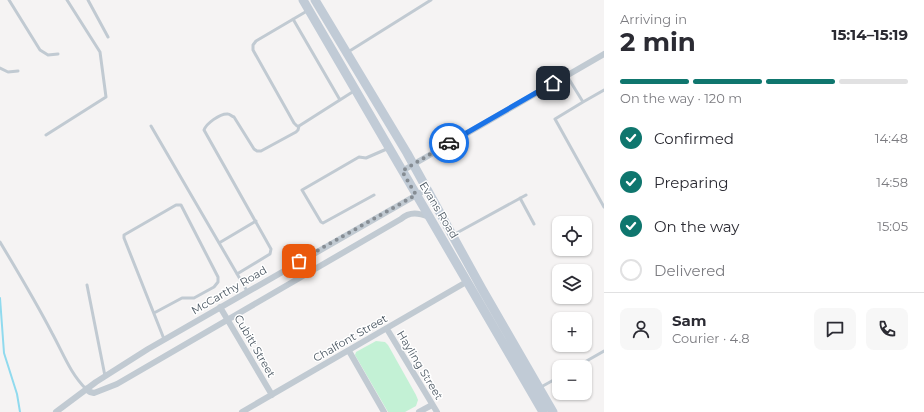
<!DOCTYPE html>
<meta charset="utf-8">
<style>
:root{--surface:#fff;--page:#f7f7f7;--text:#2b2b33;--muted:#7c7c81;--line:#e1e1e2;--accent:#0f766e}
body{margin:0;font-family:Montserrat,sans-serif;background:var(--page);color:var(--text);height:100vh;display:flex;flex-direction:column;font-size:15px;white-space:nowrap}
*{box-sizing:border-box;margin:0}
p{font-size:13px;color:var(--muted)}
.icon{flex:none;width:22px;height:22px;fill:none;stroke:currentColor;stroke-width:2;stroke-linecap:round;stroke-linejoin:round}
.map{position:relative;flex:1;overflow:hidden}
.details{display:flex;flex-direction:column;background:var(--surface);width:320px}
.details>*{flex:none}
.buttons{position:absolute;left:552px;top:216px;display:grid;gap:8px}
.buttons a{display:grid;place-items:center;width:40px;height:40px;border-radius:8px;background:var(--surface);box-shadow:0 1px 3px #0004;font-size:20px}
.pin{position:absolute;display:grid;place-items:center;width:34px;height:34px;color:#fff;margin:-17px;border-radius:8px;box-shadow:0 2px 6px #0006}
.courier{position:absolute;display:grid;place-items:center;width:40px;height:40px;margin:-20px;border:3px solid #1a73e8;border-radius:50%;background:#fff;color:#222;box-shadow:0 1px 5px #0007}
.head em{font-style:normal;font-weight:700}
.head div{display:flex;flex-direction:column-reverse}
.head{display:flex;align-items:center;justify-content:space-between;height:68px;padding:0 16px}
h1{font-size:26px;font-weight:700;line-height:30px}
.bar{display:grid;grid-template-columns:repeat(4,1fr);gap:6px 4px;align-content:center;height:48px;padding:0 16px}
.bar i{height:5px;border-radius:3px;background:var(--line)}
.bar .selected{background:var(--accent)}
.bar p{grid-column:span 4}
.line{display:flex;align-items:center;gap:10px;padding:0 16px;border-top:1px solid var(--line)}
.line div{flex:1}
.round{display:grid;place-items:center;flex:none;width:42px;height:42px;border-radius:8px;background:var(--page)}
ol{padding:0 16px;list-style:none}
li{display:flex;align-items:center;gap:12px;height:44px}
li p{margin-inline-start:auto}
li .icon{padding:4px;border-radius:50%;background:var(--accent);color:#fff;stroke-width:4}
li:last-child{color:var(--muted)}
li i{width:22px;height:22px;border:2px solid var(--line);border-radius:50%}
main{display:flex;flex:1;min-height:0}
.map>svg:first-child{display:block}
</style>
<main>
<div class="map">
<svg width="604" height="412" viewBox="0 0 604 412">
<rect width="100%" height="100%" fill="#f5f3f3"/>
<path fill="#c3f1d5" d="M 376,341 L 385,342 L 388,345 L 416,395 L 418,400 L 416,406 L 405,412 L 388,412 L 355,355 L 356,352 Z"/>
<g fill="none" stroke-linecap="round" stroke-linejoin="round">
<path stroke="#90daee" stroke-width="2" d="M 0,298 L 4,353 L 17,394 L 20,412"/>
<path stroke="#c1cad2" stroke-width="3" d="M 9,0 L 40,50 L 48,55 L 58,54
M 88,0 L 108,37
M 307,11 L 256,41 L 253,45 L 253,50 L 294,123 L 297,126 L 299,126 L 354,91
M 293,19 L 340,100
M 348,52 L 431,0
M 0,68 L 8,72 L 18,71
M 567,76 L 583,102 L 555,119 L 604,207
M 583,102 L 604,90
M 151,126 L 247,291
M 46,135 L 106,97 L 100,52 L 67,0
M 374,195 L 323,223 L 321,222 L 302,190 L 359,157 L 366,158 L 389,148
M 520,198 L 534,224
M 453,235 L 526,195
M 0,242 C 18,272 36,302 52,333 C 63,353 70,373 86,389
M 219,243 L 256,221
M 237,274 L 270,254 L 271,249 L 204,130 C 206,124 220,113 228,114 C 230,114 231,116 234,117 L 254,149 L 257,151 L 261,151 L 296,132 L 298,130 L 299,126
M 87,285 L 105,376
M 154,313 L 182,298 L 194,298 L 214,287 L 218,282 L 218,277 L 181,205 L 176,205 L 124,235 L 124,238 L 164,339
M 576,367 L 604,351
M 541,387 L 559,377"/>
<path stroke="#c1cad2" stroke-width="6" d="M 402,171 L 604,54
M 220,307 L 272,395
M 387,329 L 437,412
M 349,351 L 384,412
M 86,389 L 90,392 L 94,393 L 117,384 L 401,219 C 410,211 419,213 429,217
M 56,412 L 96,382 L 148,349 L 427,189
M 242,412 L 468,281
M 419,412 L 432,405"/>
<path stroke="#c1cbd6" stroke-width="9" d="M 303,0 C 382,138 464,274 543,412
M 315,0 L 407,153 L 482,289 L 553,412"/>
</g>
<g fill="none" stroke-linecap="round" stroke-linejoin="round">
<path stroke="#868d94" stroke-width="4" stroke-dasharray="0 7.2" d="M 299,261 L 416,195 L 402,171 L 449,143"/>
<path stroke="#1a73e8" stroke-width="5" d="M 449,143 L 553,83"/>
</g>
<g text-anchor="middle" stroke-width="3" stroke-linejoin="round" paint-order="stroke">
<g font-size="11" fill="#4a5661" stroke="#fff">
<text transform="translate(439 210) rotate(59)" y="4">Evans Road</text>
<text transform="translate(229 290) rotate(-30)" y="4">McCarthy Road</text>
<text transform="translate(350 338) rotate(-30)" y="4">Chalfont Street</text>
<text transform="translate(255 346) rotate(60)" y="4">Cubitt Street</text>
<text transform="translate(420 365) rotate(59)" y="4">Hayling Street</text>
</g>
</g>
</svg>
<div class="buttons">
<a><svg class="icon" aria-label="locate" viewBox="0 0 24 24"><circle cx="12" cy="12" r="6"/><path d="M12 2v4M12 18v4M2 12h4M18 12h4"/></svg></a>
<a><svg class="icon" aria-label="layers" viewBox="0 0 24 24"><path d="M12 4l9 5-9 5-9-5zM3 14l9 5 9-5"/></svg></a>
<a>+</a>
<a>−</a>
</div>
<div class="pin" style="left:299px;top:261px;background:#ea580c"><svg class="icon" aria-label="bag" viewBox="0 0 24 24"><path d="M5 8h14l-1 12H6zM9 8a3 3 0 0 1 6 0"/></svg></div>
<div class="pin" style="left:553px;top:83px;background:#1f2937"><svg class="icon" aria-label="home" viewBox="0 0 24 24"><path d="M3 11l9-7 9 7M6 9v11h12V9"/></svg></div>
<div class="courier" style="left:449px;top:143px"><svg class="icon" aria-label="car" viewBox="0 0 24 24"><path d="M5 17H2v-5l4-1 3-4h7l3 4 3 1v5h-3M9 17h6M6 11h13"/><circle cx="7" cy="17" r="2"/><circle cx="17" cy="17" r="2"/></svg></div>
</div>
<section class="details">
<div class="head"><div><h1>2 min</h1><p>Arriving in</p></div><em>15:14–15:19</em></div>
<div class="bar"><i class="selected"></i><i class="selected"></i><i class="selected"></i><i></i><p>On the way · 120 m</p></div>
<ol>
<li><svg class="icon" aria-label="check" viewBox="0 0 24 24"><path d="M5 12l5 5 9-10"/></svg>Confirmed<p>14:48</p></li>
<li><svg class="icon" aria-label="check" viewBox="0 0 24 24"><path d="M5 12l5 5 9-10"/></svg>Preparing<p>14:58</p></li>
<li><svg class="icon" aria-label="check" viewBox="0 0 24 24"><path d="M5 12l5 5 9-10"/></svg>On the way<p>15:05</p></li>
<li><i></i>Delivered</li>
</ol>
<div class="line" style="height:72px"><a class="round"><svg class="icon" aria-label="person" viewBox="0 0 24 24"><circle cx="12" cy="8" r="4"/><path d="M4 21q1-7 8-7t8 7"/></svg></a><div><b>Sam</b><p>Courier · 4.8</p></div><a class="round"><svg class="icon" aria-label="chat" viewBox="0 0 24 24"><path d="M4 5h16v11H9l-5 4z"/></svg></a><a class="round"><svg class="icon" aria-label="phone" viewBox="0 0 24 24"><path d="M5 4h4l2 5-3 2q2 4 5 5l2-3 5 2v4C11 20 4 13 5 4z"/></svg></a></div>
</section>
</main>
